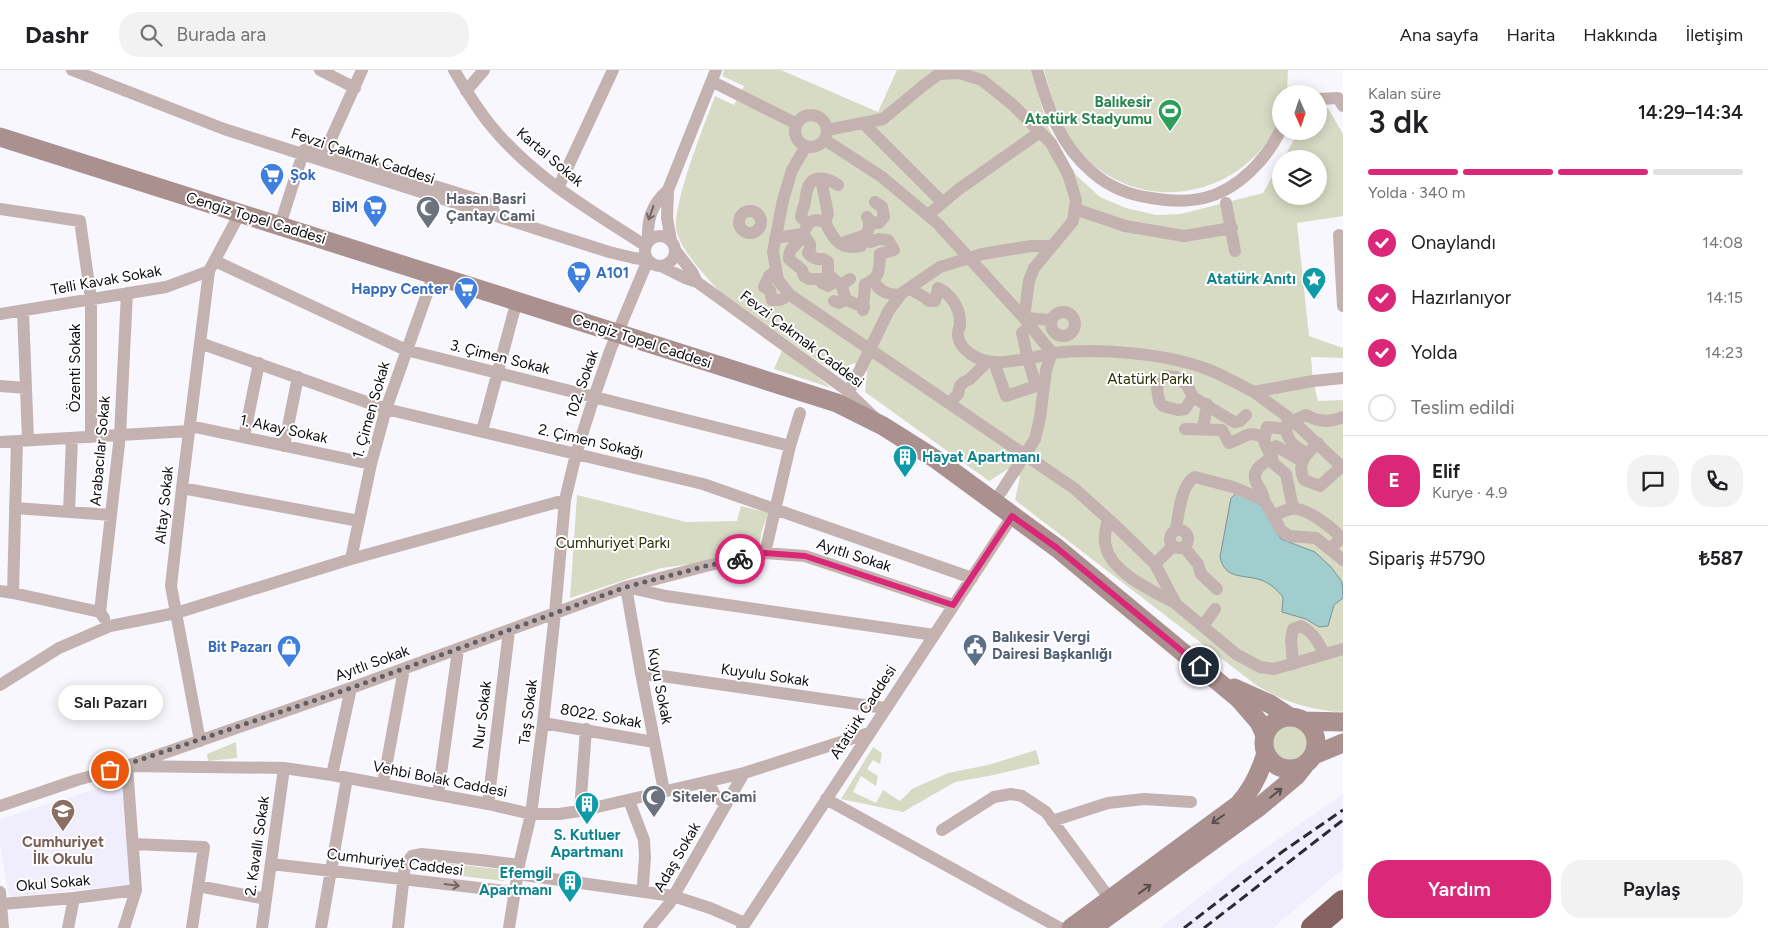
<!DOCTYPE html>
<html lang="tr">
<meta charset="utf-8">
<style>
:root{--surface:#fff;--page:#f2f2f2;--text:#202124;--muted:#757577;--line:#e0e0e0;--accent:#db2777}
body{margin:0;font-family:Figtree,sans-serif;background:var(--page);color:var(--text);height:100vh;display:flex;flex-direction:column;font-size:19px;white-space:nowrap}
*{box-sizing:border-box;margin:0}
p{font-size:16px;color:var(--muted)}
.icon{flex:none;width:28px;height:28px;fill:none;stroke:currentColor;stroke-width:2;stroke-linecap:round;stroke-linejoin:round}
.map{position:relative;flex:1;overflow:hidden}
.sheet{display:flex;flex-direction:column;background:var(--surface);width:425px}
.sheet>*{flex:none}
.needle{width:32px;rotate:177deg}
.controls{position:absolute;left:1272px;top:15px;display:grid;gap:10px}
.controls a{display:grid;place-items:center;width:55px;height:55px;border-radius:50%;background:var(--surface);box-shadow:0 2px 12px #0003;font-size:25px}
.pin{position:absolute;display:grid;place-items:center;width:42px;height:42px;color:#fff;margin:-21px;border:2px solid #fff;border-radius:50%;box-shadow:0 1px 5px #0007}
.courier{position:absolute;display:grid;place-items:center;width:50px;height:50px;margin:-25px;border:4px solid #db2777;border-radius:50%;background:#fff;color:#222;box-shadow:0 1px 6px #0007}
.bubble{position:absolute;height:35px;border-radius:18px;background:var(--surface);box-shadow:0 2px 12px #0003;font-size:16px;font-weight:600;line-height:35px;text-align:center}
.headline em{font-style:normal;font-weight:600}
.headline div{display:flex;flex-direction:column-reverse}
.headline{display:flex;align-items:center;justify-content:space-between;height:85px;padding:0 25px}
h1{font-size:32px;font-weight:600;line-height:38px}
.bar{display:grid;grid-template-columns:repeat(4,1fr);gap:8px 5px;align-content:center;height:60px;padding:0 25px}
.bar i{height:6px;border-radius:4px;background:var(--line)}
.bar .on{background:var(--accent)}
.bar p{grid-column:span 4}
.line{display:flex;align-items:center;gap:12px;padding:0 25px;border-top:1px solid var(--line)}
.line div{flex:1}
.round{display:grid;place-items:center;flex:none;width:52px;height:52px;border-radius:20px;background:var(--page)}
ol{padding:0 25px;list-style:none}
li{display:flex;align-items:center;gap:15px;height:55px}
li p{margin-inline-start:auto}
li .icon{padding:5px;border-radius:50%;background:var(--accent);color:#fff;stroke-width:4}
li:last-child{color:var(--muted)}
li i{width:28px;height:28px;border:2px solid var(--line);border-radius:50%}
.button{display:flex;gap:10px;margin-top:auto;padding:10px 25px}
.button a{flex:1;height:58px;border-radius:20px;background:var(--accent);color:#fff;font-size:20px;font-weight:600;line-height:58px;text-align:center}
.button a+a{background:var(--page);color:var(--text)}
header{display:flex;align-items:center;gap:30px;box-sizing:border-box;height:70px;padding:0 25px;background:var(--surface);border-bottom:1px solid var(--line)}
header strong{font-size:24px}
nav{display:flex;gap:28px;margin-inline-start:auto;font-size:18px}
.search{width:350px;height:45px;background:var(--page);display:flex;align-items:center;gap:12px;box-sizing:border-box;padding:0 18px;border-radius:20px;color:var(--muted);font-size:19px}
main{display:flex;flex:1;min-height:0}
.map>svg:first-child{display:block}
</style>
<header>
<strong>Dashr</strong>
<div class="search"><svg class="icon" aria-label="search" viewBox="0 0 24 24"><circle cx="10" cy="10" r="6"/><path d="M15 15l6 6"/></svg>Burada ara</div>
<nav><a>Ana sayfa</a><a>Harita</a><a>Hakkında</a><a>İletişim</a></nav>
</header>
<main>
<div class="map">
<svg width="1343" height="858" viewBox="0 0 1343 858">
<rect width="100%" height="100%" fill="#f8f7fe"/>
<path fill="#f0eefd" d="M 122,711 L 130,809 L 127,815 L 9,827 L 0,775 L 0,749 Z
M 1343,724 L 1343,799 L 1273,858 L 1160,858 L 1238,797 Z"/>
<path fill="#d7dbc4" d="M 724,0 L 781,0 L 878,42 L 897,0 L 1031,0 L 1048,57 L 1076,105 L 1100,127 L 1126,138 L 1156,145 L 1181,144 L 1263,123 L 1281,91 L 1281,126 L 1319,126 L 1319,89 L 1283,89 L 1299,61 L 1319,61 L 1319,39 L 1328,38 L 1343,64 L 1343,146 L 1297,153 L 1309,266 L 1343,278 L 1343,288 L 1311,287 L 1313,311 L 1318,331 L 1343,330 L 1343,641 C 1337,643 1330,641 1323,640 C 1298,636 1277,628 1256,615 L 1015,430 L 1020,407 L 1008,399 L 989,411 L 865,322 L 867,302 L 854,293 L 835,303 L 720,222 C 706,207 683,183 677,163 C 670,139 705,53 715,26 L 734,35 L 744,16 L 722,6 Z
M 1044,0 L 1288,0 L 1287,24 L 1281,24 C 1281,31 1283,40 1281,46 C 1278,59 1267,72 1259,82 C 1212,133 1132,137 1083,85 C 1061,61 1053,31 1044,0 Z
M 783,278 L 831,318 L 774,299 Z
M 577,425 L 686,452 L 737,451 L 741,436 L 769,443 L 762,460 L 758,483 L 740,488 L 661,498 L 570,528 Z
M1272 674a19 19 0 1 1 38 0a19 19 0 1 1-38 0Z
M 236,672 L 237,688 L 208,691 L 207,684 Z
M 873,677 L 882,683 L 880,694 L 873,690 L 867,699 L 878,706 L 876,716 L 861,706 L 853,722 L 876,733 L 883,720 L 900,731 L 912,719 L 948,703 L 988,695 L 1036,680 L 1040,694 L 989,706 L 955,712 L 903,742 L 841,729 Z
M 428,791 L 505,800 L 504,811 L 427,802 L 425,800 L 426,792 Z"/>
<path fill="#a2cdce" stroke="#769396" d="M 1237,423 L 1263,436 L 1281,469 L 1315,482 L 1331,497 L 1342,512 L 1343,528 L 1334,535 L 1328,556 L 1319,557 L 1306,549 L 1282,542 L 1283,527 C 1277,520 1270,513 1261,510 C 1243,504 1225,510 1220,487 L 1231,428 Z"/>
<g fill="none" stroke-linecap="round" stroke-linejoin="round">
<path stroke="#c4b2b0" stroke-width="12" d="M 72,0 L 224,59 L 609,182 L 634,188 L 648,190 L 610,281 L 594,327 L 576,384 L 565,430 L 555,543 L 543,653 L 531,744 L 519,795 L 509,858
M 320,0 L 355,18
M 454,0 C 465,19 478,40 492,57 C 534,108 592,141 646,176
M 1037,0 C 1049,40 1059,74 1092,102 C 1109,117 1129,125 1151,128 C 1168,131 1187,132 1204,128 C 1238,120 1267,89 1281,59
M 717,14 L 797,54
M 466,21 L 484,0
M 1319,29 L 1338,28 L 1343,36
M795 61a16 16 0 1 1 32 0a16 16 0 1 1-32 0Z
M 864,54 L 942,132
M 827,60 L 883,49 L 924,15 L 939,4 L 959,3 L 982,10 L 1013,35 L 1051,73 L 1068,104 L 1076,130 L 1073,151 L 1034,198 L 1029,211 L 1024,248 L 1052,283 C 1099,278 1168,283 1212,301 C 1226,307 1240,315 1254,322
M 825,70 L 882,107 L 937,153 L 1024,248 L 1052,250
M 806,76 L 792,100 L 783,130 L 773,182 L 778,210 L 790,225 L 1075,419 L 1117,457 L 1155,494 L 1176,534 L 1236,584 L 1260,597 L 1274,599 L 1343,579
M 325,82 L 486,132 L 492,136 L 496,146
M 821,109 L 828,144 L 825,152
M 558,118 L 613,0
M 1226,133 L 1235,181
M 0,139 L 80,151 L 91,229 L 91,367
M 1075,139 L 1125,156 L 1184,166 L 1232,158
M739 152a11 11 0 1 1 22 0a11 11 0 1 1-22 0Z
M 928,145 L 959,119 L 1040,62
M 867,147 L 871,152 L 879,153 L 884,147 L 882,137 L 875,132
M 808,154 L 801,147 C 801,141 804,138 805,132 C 806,127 806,122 808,117 C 814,103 829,109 838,115
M 280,155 L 304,80 L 309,78 L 325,82 L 362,0
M 803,164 L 810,174 L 810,179 L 808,183 C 812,188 817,190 823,189 L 828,192 L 828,204 L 836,211 L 828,216 L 822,213 L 820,209 L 809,209 L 804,206 L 802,200 L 789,189 C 789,178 793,178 799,171 C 808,161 804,145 825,152 C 833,169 840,181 861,176
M 1339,165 L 1343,236
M645 181a15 15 0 1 1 30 0a15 15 0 1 1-30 0Z
M 775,168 L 803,164
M 671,170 L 667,148 L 668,120 L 716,0
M 648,172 C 647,150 651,135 668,120
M 845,172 L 866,165 L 869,158 L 869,150
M 675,180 L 692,202 L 697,212
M 215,191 L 406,280 L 790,376
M 661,196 L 685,208 L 697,212 L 845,319 L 874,347
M 776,200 L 769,206 L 764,217 L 770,220 L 772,230 L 780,230 L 790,225
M 874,211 C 880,223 888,224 900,225
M 909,218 C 915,223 923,225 929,231 L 935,231 L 938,218 C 951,224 961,239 960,255 C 959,259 957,262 958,266 C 960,281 979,291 993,292 C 1004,293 1017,290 1028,289 L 1036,316 L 1043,317
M 846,230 L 842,217 L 844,213 L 850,209
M 834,231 L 839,233 L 846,230 L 864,237
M 863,240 L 865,214 C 881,208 879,199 880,184 L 894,180 L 888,170 L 879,169 L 870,172
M 23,241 L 28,370
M1051 254a12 12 0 1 1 24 0a12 12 0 1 1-24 0Z
M 0,244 L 166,217 L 209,201 L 240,143
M 1030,255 L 1022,263 L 1028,289 L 1052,283
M 200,273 L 386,339 L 703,414 L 972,508
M 994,292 L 1006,326 L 1036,316
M 1343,308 L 1313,311 L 1254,322 L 1293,351 L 1343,398
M 0,316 L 26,318
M 852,316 L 889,240 L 902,223 L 940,197 L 982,184 L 1031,176 L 1051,176
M 1193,327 L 1185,339 L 1178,340 L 1163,336 L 1159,331 L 1157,319 L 1159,311 L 1166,306 L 1176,307 L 1187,315 L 1193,327 L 1234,352 L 1240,351 L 1246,345
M 950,333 L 958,324 L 960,316 L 964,312 L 970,309 L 988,291
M 1293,351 L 1306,345 C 1318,352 1330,353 1343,347
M 1287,353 C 1283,368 1296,378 1307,383
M 190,356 L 371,394
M 1185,359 L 1222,360 L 1229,373 C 1246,368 1246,359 1265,368
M 1203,359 L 1207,334
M 1286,359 L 1267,357 L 1264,371 L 1274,394 L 1286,404 L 1293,438
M 482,361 L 517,230
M 244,367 L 259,293
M 17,371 L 13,523 L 100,542 L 104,548
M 0,372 L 189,361
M 1318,373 C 1306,384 1296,393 1304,410 L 1320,416 L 1342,396
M 284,376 L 298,307
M 1272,388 L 1272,379 L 1276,376 L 1302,391
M 182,418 L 359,451
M 1001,422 L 1035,369 L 1040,348 L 1046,300 L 1052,283
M 1264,430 C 1264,422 1259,419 1256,412 C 1251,400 1263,393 1272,388
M 15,438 L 111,445
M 69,442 L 72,368
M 1273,446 C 1279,443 1285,440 1291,439 C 1305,436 1333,458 1341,468 L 1330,479
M 1108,449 C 1106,458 1103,468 1106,477 C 1112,503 1153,521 1175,533
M1170 469a9 9 0 1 1 18 0a9 9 0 1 1-18 0Z
M 1176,460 C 1178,446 1181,414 1195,407 L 1233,417 L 1264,430 L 1281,460 L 1289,466 L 1316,468 L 1343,490
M 1184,477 L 1198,494 L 1201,504 L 1217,519
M 765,483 L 790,376 L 800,343
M 351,489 L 371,394 L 386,339 L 434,204
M 1155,494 L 1173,476
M 0,521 L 13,523
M 100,542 L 120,365 L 127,223
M 1203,556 L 1215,539
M 1293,594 L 1291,570 L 1293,559 L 1301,556 C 1313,562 1319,573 1324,584
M 641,603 L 885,638
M 0,615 L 59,578 L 110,556 L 176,543 L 351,489 L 565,430
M 543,653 L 654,672
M 200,671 L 171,516 L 182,418 L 209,201
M 332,705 L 351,618
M 709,711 L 714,724 L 726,735
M 383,714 L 404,599
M 664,721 L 641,603 L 626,517 L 666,526 L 934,565
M 438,725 L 458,580
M 826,729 L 1060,858
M 630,733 L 644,770 L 645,787 L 643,814
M 488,734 L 509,561
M 0,736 L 77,710 L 127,696 L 284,698 L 332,705 L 488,734 L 531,744 L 559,744 L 580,741 L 744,703 L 869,663
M 580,741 L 586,659
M 1052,751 L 1108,733 L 1144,729 L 1191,732
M 942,760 L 994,727 L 1011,724 L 1022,726 L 1046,742 L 1110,829
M 133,774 L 204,777 L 192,858
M 271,794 L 514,822
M 517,804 L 673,826 L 710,838 L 745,853
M 198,816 L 266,829
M 0,822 L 3,858
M 2,834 L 74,828 L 136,820
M 68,858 L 74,828
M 124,858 L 136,820 L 127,696 L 351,618 L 626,517 L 706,496 L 765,483 L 805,486 L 953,535
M 262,858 L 284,698
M 321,858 L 347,708
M 398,858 L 405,795 L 412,786 L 422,784 L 480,790 L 519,795
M 649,858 L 669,834 L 744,703
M 742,858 L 1013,445"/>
<path stroke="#aa908e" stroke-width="19" d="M 0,67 L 837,333 L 883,356 L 937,390 L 1057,478 L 1239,629 L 1259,652 L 1265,665
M 1234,618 L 1270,634 L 1290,647
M1264 673a26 26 0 1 1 52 0a26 26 0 1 1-52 0Z
M 1304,651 L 1343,652
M 1314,685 L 1343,673
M 1071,858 L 1238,735 C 1252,720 1260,703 1266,683
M 1092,858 L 1259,737 L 1296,706 L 1304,696"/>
<path stroke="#866360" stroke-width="24" d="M 1313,858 L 1343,832"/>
<path stroke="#2b2a30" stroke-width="3" stroke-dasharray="10 5" stroke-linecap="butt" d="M 1184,858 L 1282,782 L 1343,740
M 1204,858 L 1343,750"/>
</g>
<defs><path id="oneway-shaft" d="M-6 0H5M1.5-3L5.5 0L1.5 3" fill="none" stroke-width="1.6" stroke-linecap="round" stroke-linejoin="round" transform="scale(1.25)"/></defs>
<g stroke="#726869">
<use href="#oneway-shaft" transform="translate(651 143) rotate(109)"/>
<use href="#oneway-shaft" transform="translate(452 815) rotate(7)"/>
</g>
<g stroke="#5c4e50">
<use href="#oneway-shaft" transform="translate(1276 723) rotate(-39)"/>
<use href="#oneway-shaft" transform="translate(1218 749) rotate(145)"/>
<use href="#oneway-shaft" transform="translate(1145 819) rotate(-36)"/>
</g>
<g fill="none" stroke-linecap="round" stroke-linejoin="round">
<path stroke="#605f65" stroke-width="5" stroke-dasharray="0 9" d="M 110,700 L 351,618 L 626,517 L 706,496 L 740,489"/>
<path stroke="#db2777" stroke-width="6" d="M 740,489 L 765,483 L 805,486 L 953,535 L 1012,446 L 1057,478 L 1200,596"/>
</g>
<defs>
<symbol id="stadium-pin" viewBox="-11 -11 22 30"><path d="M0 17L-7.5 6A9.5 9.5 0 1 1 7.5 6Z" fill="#2e9e5b" stroke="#fff"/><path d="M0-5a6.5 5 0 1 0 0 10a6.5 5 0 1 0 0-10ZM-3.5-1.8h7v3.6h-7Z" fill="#fff"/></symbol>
<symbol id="supermarket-pin" viewBox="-11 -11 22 30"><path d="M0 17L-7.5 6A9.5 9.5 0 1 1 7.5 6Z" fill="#3f7fe0" stroke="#fff"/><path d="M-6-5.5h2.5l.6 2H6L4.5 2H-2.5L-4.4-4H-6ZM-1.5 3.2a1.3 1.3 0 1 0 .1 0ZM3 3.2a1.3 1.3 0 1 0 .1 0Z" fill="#fff"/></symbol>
<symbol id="mosque-pin" viewBox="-11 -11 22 30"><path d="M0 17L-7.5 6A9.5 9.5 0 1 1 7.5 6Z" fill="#6b7280" stroke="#fff"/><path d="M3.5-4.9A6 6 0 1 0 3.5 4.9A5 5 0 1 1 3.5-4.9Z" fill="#fff"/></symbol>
<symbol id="sight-pin" viewBox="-11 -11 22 30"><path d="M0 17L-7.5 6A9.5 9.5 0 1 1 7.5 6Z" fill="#0f9aa8" stroke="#fff"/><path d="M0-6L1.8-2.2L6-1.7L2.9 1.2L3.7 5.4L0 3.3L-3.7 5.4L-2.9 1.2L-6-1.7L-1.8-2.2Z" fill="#fff"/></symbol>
<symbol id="building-pin" viewBox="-11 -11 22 30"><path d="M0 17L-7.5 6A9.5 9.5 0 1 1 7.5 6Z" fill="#0f9aa8" stroke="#fff"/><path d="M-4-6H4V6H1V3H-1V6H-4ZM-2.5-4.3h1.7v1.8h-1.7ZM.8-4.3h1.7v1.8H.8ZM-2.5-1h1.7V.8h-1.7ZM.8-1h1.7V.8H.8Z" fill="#fff"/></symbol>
<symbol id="civic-pin" viewBox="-11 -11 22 30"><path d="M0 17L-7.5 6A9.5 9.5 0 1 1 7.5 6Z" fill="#5c6f8a" stroke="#fff"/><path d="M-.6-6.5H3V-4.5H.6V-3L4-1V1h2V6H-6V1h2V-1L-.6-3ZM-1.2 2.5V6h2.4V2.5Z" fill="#fff"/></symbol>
<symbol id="shop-pin" viewBox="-11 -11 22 30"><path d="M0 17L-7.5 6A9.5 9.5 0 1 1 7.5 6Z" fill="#3f7fe0" stroke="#fff"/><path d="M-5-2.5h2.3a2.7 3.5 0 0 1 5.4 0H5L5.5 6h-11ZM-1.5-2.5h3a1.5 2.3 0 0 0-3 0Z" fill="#fff"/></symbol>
<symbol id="school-pin" viewBox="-11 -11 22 30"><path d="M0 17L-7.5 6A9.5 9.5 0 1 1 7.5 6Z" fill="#8d6e63" stroke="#fff"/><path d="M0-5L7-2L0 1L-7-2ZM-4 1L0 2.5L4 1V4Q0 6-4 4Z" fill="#fff"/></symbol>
</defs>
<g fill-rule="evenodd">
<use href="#stadium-pin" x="1156" y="27" width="28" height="38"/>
<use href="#supermarket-pin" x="258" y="91" width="28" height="38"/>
<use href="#supermarket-pin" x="361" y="123" width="28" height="38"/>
<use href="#mosque-pin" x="414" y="124" width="28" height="38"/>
<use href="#supermarket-pin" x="565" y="189" width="28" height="38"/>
<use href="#sight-pin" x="1300" y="195" width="28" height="38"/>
<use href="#supermarket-pin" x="452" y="205" width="28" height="38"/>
<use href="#building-pin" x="891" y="373" width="28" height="38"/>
<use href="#civic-pin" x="961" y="562" width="28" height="38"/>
<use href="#shop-pin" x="275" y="563" width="28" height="38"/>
<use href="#mosque-pin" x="640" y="713" width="28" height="38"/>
<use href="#building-pin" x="573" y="720" width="28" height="38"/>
<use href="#school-pin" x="49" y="727" width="28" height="38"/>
<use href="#building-pin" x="556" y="798" width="28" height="38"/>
</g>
<g text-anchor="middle" stroke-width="4" stroke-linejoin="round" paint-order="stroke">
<g font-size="15" font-weight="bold" fill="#27864d" stroke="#fff" text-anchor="end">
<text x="1152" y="37">Balıkesir<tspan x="1152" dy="17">Atatürk Stadyumu</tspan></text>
</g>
<g font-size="15" fill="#0e0d12" stroke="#fff">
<text transform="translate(363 86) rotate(18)" y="5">Fevzi Çakmak Caddesi</text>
<text transform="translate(550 87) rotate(40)" y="5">Kartal Sokak</text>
<text transform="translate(256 148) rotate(17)" y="5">Cengiz Topel Caddesi</text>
<text transform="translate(106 210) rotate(-10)" y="5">Telli Kavak Sokak</text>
<text transform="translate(802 269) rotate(37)" y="5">Fevzi Çakmak Caddesi</text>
<text transform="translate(642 271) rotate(18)" y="5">Cengiz Topel Caddesi</text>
<text transform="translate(500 287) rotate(14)" y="5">3. Çimen Sokak</text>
<text transform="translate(75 298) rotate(-90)" y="5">Özenti Sokak</text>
<text transform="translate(582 314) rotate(-71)" y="5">102. Sokak</text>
<text transform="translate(371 340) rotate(-74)" y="5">1. Çimen Sokak</text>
<text transform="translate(284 359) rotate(12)" y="5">1. Akay Sokak</text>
<text transform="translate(591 371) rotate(13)" y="5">2. Çimen Sokağı</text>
<text transform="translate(100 381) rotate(-85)" y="5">Arabacılar Sokak</text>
<text transform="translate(164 435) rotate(-84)" y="5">Altay Sokak</text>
<text transform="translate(854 485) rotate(18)" y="5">Ayıtlı Sokak</text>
<text transform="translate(372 593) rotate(-20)" y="5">Ayıtlı Sokak</text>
<text transform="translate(765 605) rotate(8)" y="5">Kuyulu Sokak</text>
<text transform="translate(660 616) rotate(79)" y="5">Kuyu Sokak</text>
<text transform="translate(528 642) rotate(-83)" y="5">Taş Sokak</text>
<text transform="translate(863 642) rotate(-57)" y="5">Atatürk Caddesi</text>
<text transform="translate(482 645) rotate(-83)" y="5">Nur Sokak</text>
<text transform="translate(601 646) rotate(10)" y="5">8022. Sokak</text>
<text transform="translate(440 709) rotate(11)" y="5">Vehbi Bolak Caddesi</text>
<text transform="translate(257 776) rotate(-82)" y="5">2. Kavallı Sokak</text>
<text transform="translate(677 787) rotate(-60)" y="5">Adaş Sokak</text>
<text transform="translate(395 792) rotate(7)" y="5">Cumhuriyet Caddesi</text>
<text transform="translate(53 813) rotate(-5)" y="5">Okul Sokak</text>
</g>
<g font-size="15" font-weight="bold" fill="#366cbe" stroke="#fff" text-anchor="end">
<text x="290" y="110" text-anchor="start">Şok</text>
<text x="358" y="142">BİM</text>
<text x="596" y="208" text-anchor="start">A101</text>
<text x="448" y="224">Happy Center</text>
<text x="272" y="582">Bit Pazarı</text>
</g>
<g font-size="15" font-weight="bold" fill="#5b616d" stroke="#fff" text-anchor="start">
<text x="446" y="134">Hasan Basri<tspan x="446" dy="17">Çantay Cami</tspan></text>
<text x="672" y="732">Siteler Cami</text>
</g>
<g font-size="15" font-weight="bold" fill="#0d838f" stroke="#fff" text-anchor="end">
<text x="1296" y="214">Atatürk Anıtı</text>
<text x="922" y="392" text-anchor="start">Hayat Apartmanı</text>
<text x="587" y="770" text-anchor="middle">S. Kutluer<tspan x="587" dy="17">Apartmanı</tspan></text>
<text x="552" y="808">Efemgil<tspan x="552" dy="17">Apartmanı</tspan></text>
</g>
<g font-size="15" fill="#2e3209" stroke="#fff">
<text x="1150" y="314">Atatürk Parkı</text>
<text x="613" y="478">Cumhuriyet Parkı</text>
</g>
<g font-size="15" font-weight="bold" fill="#4e5e75" stroke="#fff" text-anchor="start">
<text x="992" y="572">Balıkesir Vergi<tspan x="992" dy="17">Dairesi Başkanlığı</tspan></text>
</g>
<g font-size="15" font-weight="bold" fill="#785e54" stroke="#fff">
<text x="63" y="777">Cumhuriyet<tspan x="63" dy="17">İlk Okulu</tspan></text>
</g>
</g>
</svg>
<div class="controls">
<a><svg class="needle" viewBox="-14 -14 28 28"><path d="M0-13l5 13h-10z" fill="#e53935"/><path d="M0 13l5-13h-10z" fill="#757577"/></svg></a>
<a><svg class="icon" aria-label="layers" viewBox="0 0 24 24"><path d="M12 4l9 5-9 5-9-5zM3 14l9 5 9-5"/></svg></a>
</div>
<div class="pin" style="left:110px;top:700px;background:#ea580c"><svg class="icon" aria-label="bag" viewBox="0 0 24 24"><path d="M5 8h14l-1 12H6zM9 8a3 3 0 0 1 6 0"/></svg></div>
<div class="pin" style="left:1200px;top:596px;background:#1f2937"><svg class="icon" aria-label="home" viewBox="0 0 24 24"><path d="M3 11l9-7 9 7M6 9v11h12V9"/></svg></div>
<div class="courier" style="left:740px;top:489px"><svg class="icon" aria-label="bike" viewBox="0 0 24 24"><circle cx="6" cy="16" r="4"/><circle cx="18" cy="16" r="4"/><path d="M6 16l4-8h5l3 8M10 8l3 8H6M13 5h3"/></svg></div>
<div class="bubble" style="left:58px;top:615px;width:105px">Salı Pazarı</div>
</div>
<section class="sheet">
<div class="headline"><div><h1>3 dk</h1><p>Kalan süre</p></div><em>14:29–14:34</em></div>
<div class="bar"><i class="on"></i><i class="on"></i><i class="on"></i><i></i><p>Yolda · 340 m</p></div>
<ol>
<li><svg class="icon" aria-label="check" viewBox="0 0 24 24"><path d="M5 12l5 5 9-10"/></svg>Onaylandı<p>14:08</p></li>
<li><svg class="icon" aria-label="check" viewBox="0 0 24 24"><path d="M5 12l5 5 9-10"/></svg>Hazırlanıyor<p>14:15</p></li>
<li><svg class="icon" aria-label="check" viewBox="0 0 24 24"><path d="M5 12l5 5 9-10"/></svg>Yolda<p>14:23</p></li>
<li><i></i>Teslim edildi</li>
</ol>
<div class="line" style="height:90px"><b class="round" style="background:var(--accent);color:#fff">E</b><div><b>Elif</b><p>Kurye · 4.9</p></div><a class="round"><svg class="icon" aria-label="chat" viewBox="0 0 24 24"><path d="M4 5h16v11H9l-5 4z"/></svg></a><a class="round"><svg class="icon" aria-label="phone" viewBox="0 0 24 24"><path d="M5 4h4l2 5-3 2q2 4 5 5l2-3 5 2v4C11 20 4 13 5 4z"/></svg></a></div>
<div class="line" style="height:65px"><div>Sipariş #5790</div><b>₺587</b></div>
<div class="button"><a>Yardım</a><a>Paylaş</a></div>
</section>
</main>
